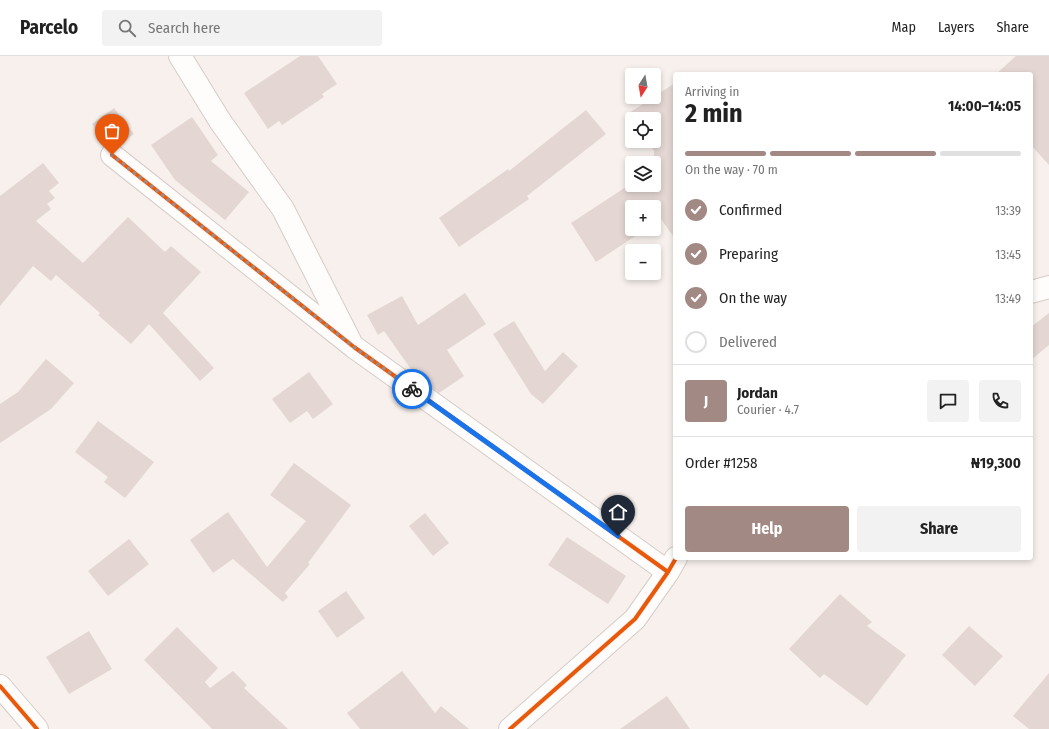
<!DOCTYPE html>
<meta charset="utf-8">
<style>
:root{--surface:#fff;--page:#f2f2f2;--text:#222;--muted:#767676;--line:#e0e0e0;--accent:#a38984}
body{margin:0;font-family:"Fira Sans Condensed",sans-serif;background:var(--page);color:var(--text);height:100vh;display:flex;flex-direction:column;font-size:15px;white-space:nowrap}
*{box-sizing:border-box;margin:0}
p{font-size:13px;color:var(--muted)}
.icon{flex:none;width:22px;height:22px;fill:none;stroke:currentColor;stroke-width:2;stroke-linecap:round;stroke-linejoin:round}
.map{position:relative;flex:1;overflow:hidden}
.drawer{position:absolute;left:673px;top:16px;width:360px;height:488px;display:flex;flex-direction:column;background:var(--surface);border-radius:4px;box-shadow:0 2px 6px #0003}
.drawer>*{flex:none}
.needle{width:26px;rotate:191deg}
.controls{position:absolute;left:625px;top:12px;display:grid;gap:8px}
.controls a{display:grid;place-items:center;width:36px;height:36px;border-radius:4px;background:var(--surface);box-shadow:0 2px 6px #0003;font-size:20px}
.pin{position:absolute;display:grid;place-items:center;width:34px;height:34px;color:#fff;margin:-41px -17px;border-radius:50% 50% 50% 0;rotate:-45deg;box-shadow:0 0 4px #0007}
.pin .icon{rotate:45deg}
.courier{position:absolute;display:grid;place-items:center;width:40px;height:40px;margin:-20px;border:3px solid #1a73e8;border-radius:50%;background:#fff;color:#222;box-shadow:0 1px 5px #0007}
.headline em{font-style:normal;font-weight:700}
.headline div{display:flex;flex-direction:column-reverse}
.headline{display:flex;align-items:center;justify-content:space-between;height:68px;padding:0 12px}
h1{font-size:26px;font-weight:700;line-height:30px}
.bar{display:grid;grid-template-columns:repeat(4,1fr);gap:6px 4px;align-content:center;height:48px;padding:0 12px}
.bar i{height:5px;border-radius:3px;background:var(--line)}
.bar .on{background:var(--accent)}
.bar p{grid-column:span 4}
.line{display:flex;align-items:center;gap:10px;padding:0 12px;border-top:1px solid var(--line)}
.line div{flex:1}
.round{display:grid;place-items:center;flex:none;width:42px;height:42px;border-radius:4px;background:var(--page)}
ol{padding:0 12px;list-style:none}
li{display:flex;align-items:center;gap:12px;height:44px}
li p{margin-inline-start:auto}
li .icon{padding:4px;border-radius:50%;background:var(--accent);color:#fff;stroke-width:4}
li:last-child{color:var(--muted)}
li i{width:22px;height:22px;border:2px solid var(--line);border-radius:50%}
.primary-button{display:flex;gap:8px;margin-top:auto;padding:8px 12px}
.primary-button a{flex:1;height:46px;border-radius:4px;background:var(--accent);color:#fff;font-size:16px;font-weight:700;line-height:46px;text-align:center}
.primary-button a+a{background:var(--page);color:var(--text)}
header{display:flex;align-items:center;gap:24px;box-sizing:border-box;height:56px;padding:0 20px;background:var(--surface);border-bottom:1px solid var(--line)}
header strong{font-size:19px}
nav{display:flex;gap:22px;margin-inline-start:auto;font-size:14px}
.search{width:280px;height:36px;background:var(--page);display:flex;align-items:center;gap:10px;box-sizing:border-box;padding:0 14px;border-radius:4px;color:var(--muted);font-size:15px}
.map>svg:first-child{display:block}
</style>
<header>
<strong>Parcelo</strong>
<div class="search"><svg class="icon" aria-label="search" viewBox="0 0 24 24"><circle cx="10" cy="10" r="6"/><path d="M15 15l6 6"/></svg>Search here</div>
<nav><a>Map</a><a>Layers</a><a>Share</a></nav>
</header>
<div class="map">
<svg width="1049" height="673" viewBox="0 0 1049 673">
<rect width="100%" height="100%" fill="#f7f0ec"/>
<path fill="#e4d7d3" d="M 300,0 L 318,0 L 337,28 L 322,38 L 324,41 L 282,69 L 279,65 L 268,73 L 244,37 Z
M 1016,0 L 1049,0 L 1049,109 L 1031,89 L 1031,18 L 996,18 Z
M 675,27 L 675,183 L 661,163 L 654,168 L 654,151 L 632,151 L 632,173 L 646,173 L 596,206 L 571,167 L 632,127 L 632,129 L 654,129 L 654,95 L 648,85 L 654,85 L 654,63 L 634,63 L 629,57 Z
M 114,52 L 134,78 L 119,89 L 113,87 L 107,88 L 92,68 Z
M 586,54 L 606,78 L 527,140 L 529,143 L 459,191 L 439,162 L 508,113 L 509,115 Z
M 192,61 L 218,99 L 211,105 L 249,136 L 225,164 L 175,124 L 151,89 Z
M 43,107 L 59,127 L 49,135 L 55,142 L 47,148 L 51,153 L 36,165 L 83,207 L 128,161 L 165,196 L 171,190 L 201,216 L 163,257 L 214,312 L 200,325 L 149,268 L 131,288 L 98,259 L 100,257 L 56,219 L 51,225 L 33,210 L 0,250 L 0,140 Z
M 465,237 L 486,268 L 447,294 L 464,320 L 439,337 L 430,330 L 418,313 L 413,316 L 384,275 L 378,279 L 367,259 L 402,240 L 418,269 Z
M 1049,257 L 1049,289 L 1031,304 L 1031,271 Z
M 514,265 L 545,315 L 563,296 L 578,310 L 543,348 L 531,338 L 493,278 Z
M 46,303 L 74,327 L 51,353 L 0,387 L 0,348 L 18,336 Z
M 309,316 L 333,348 L 313,363 L 307,355 L 290,367 L 272,343 Z
M 98,365 L 154,406 L 125,442 L 104,426 L 108,421 L 75,396 Z
M 294,407 L 351,449 L 308,507 L 310,508 L 285,537 L 288,541 L 283,546 L 233,503 L 213,517 L 190,484 L 228,456 L 267,511 L 306,465 L 270,439 Z
M 425,457 L 449,487 L 433,500 L 409,470 Z
M 567,481 L 626,520 L 608,548 L 548,509 Z
M 129,483 L 149,508 L 108,540 L 88,515 Z
M 346,535 L 365,562 L 337,582 L 318,555 Z
M 840,538 L 872,566 L 867,570 L 906,599 L 867,650 L 824,618 L 820,622 L 789,593 Z
M 969,570 L 1003,600 L 975,630 L 942,599 Z
M 177,571 L 218,612 L 205,626 L 210,632 L 233,615 L 247,629 L 244,632 L 288,673 L 212,673 L 144,604 Z
M 89,575 L 112,613 L 69,638 L 46,601 Z
M 402,615 L 435,657 L 441,650 L 469,673 L 360,673 L 347,657 Z
M 1049,617 L 1049,673 L 1029,673 L 1013,660 Z
M 667,640 L 690,673 L 620,673 Z"/>
<g fill="none" stroke-linecap="round" stroke-linejoin="round">
<defs>
<path id="minor" d="M 180,0 L 220,65 L 283,153 L 350,285
M 112,99 L 354,291 L 668,516
M 1031,236 L 1049,231
M 0,630 L 37,673
M 510,673 L 635,563 L 668,516 L 676,502"/>
</defs>
<use href="#minor" stroke="#d6ccc8" stroke-width="24"/>
<use href="#minor" stroke="#fefdfc" stroke-width="22"/>
<defs>
<path id="cycleway" d="M 112,99 L 354,291 L 668,516
M 0,630 L 37,673
M 510,673 L 635,563 L 668,516 L 676,502"/>
</defs>
<use href="#cycleway" stroke="#fff4ee" stroke-width="6"/>
<use href="#cycleway" stroke="#e8590c" stroke-width="4"/>
</g>
<g fill="none" stroke-linecap="round" stroke-linejoin="round">
<path stroke="#a38984" stroke-width="4" stroke-dasharray="0 7.2" d="M 112,99 L 354,291 L 412,333"/>
<path stroke="#1a73e8" stroke-width="5" d="M 412,333 L 618,480"/>
</g>
</svg>
<div class="controls">
<a><svg class="needle" viewBox="-14 -14 28 28"><path d="M0-13l5 13h-10z" fill="#e53935"/><path d="M0 13l5-13h-10z" fill="#767676"/></svg></a>
<a><svg class="icon" aria-label="locate" viewBox="0 0 24 24"><circle cx="12" cy="12" r="6"/><path d="M12 2v4M12 18v4M2 12h4M18 12h4"/></svg></a>
<a><svg class="icon" aria-label="layers" viewBox="0 0 24 24"><path d="M12 4l9 5-9 5-9-5zM3 14l9 5 9-5"/></svg></a>
<a>+</a>
<a>−</a>
</div>
<div class="pin" style="left:112px;top:99px;background:#ea580c"><svg class="icon" aria-label="bag" viewBox="0 0 24 24"><path d="M5 8h14l-1 12H6zM9 8a3 3 0 0 1 6 0"/></svg></div>
<div class="pin" style="left:618px;top:480px;background:#1f2937"><svg class="icon" aria-label="home" viewBox="0 0 24 24"><path d="M3 11l9-7 9 7M6 9v11h12V9"/></svg></div>
<div class="courier" style="left:412px;top:333px"><svg class="icon" aria-label="bike" viewBox="0 0 24 24"><circle cx="6" cy="16" r="4"/><circle cx="18" cy="16" r="4"/><path d="M6 16l4-8h5l3 8M10 8l3 8H6M13 5h3"/></svg></div>
<section class="drawer">
<div class="headline"><div><h1>2 min</h1><p>Arriving in</p></div><em>14:00–14:05</em></div>
<div class="bar"><i class="on"></i><i class="on"></i><i class="on"></i><i></i><p>On the way · 70 m</p></div>
<ol>
<li><svg class="icon" aria-label="check" viewBox="0 0 24 24"><path d="M5 12l5 5 9-10"/></svg>Confirmed<p>13:39</p></li>
<li><svg class="icon" aria-label="check" viewBox="0 0 24 24"><path d="M5 12l5 5 9-10"/></svg>Preparing<p>13:45</p></li>
<li><svg class="icon" aria-label="check" viewBox="0 0 24 24"><path d="M5 12l5 5 9-10"/></svg>On the way<p>13:49</p></li>
<li><i></i>Delivered</li>
</ol>
<div class="line" style="height:72px"><b class="round" style="background:var(--accent);color:#fff">J</b><div><b>Jordan</b><p>Courier · 4.7</p></div><a class="round"><svg class="icon" aria-label="chat" viewBox="0 0 24 24"><path d="M4 5h16v11H9l-5 4z"/></svg></a><a class="round"><svg class="icon" aria-label="phone" viewBox="0 0 24 24"><path d="M5 4h4l2 5-3 2q2 4 5 5l2-3 5 2v4C11 20 4 13 5 4z"/></svg></a></div>
<div class="line" style="height:52px"><div>Order #1258</div><b>₦19,300</b></div>
<div class="primary-button"><a>Help</a><a>Share</a></div>
</section>
</div>
